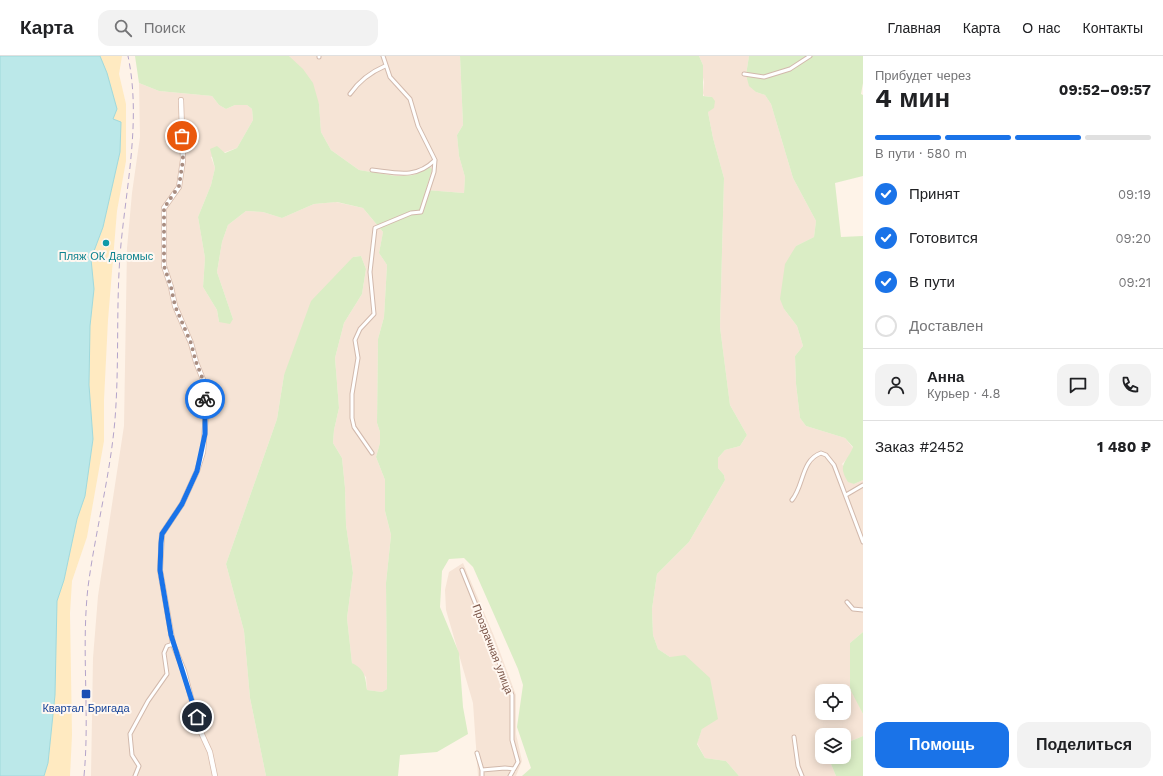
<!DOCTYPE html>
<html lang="ru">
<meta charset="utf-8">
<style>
:root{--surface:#fff;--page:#f2f2f2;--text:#202124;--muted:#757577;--line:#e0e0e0;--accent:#1a73e8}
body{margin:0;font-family:"Work Sans",sans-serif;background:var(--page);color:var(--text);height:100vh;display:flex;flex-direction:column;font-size:15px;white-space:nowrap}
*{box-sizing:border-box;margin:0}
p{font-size:13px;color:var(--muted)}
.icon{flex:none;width:22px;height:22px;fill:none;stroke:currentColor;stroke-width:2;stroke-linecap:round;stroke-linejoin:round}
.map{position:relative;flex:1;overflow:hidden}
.details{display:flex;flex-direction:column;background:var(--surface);width:300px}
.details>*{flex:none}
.buttons{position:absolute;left:815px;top:628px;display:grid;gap:8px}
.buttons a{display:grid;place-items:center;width:36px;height:36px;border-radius:8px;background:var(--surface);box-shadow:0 2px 10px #0003;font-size:20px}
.pin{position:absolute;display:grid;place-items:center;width:34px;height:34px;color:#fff;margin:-17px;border:2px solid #fff;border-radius:50%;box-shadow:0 1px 4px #0007}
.courier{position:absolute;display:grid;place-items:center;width:40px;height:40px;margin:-20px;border:3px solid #1a73e8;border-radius:50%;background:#fff;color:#222;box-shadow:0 1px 5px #0007}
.head em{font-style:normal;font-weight:700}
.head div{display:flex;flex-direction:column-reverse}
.head{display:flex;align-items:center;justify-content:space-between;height:68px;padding:0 12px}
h1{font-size:26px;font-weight:700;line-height:30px}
.bar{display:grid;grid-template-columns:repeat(4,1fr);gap:6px 4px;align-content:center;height:48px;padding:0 12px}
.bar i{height:5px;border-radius:3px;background:var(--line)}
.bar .active{background:var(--accent)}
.bar p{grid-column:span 4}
.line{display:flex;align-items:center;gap:10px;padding:0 12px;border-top:1px solid var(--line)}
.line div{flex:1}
.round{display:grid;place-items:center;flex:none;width:42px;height:42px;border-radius:12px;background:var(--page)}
ol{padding:0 12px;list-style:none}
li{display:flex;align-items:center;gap:12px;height:44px}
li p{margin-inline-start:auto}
li .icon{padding:4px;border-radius:50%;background:var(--accent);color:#fff;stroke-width:4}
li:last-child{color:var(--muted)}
li i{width:22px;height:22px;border:2px solid var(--line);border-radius:50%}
.primary-button{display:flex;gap:8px;margin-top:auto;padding:8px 12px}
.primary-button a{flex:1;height:46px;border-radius:12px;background:var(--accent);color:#fff;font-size:16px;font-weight:700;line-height:46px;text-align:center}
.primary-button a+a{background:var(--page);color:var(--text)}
header{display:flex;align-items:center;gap:24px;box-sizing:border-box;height:56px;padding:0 20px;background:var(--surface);border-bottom:1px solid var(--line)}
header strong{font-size:19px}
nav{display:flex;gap:22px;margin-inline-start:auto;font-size:14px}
.search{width:280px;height:36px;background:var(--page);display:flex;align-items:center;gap:10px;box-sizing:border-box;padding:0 14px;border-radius:12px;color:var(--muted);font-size:15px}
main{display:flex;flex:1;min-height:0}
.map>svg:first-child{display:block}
</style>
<header>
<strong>Карта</strong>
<div class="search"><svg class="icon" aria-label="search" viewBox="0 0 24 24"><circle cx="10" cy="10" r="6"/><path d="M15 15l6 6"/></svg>Поиск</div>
<nav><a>Главная</a><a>Карта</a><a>О нас</a><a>Контакты</a></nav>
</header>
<main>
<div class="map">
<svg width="863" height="720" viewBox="0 0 863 720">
<rect width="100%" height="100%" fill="#fef3e8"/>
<path fill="#f6e4d6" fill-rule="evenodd" d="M 289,0 L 460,0 L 463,69 L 457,79 L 459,100 L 465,121 L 464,137 L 426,134 L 431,113 L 429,111 L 414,119 L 396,120 L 359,114 L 331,94 L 321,76 L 319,48 Z
M 699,0 L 749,0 L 746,19 L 756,36 L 765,39 L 771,48 L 793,122 L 816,165 L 814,181 L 796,190 L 784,253 L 797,270 L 803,290 L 795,300 L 796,328 L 800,362 L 806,370 L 845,382 L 853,392 L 849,401 L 842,408 L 854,428 L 863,424 L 863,576 L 850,587 L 850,631 L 863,658 L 863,680 L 844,688 L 844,679 L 822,679 L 822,701 L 835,701 L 831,708 L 836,720 L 739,720 L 726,705 L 705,702 L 697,687 L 702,673 L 670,601 L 658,593 L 653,579 L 652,553 L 657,518 L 689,486 L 725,424 L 724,419 L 718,412 L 718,402 L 725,394 L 740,390 L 747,379 L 730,349 L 720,271 L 724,122 L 713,82 L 708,56 L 712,41 L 704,40 L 703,37 L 704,26 L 702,17 L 703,9 ZM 822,635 L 844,635 L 844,657 L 822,657 Z
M 139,27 L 159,35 L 212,40 L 219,49 L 226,53 L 235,49 L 247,49 L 252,53 L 253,64 L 237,92 L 211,101 L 215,112 L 211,129 L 198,161 L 205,202 L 203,231 L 217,254 L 219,266 L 233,263 L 217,216 L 222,186 L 228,169 L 246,155 L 263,156 L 282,162 L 314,148 L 336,146 L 363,152 L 383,176 L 379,197 L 387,209 L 384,261 L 378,283 L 377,367 L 380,376 L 380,387 L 376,401 L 385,424 L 385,455 L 391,479 L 386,527 L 387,633 L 382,636 L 367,634 L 366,621 L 352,607 L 347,562 L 353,517 L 346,469 L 345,432 L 342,402 L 333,387 L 334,374 L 339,352 L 335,302 L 344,267 L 362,238 L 366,213 L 361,200 L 353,201 L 284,319 L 277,363 L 226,508 L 244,575 L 250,642 L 266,720 L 91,720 L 93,602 L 98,540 L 124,370 L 127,192 L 132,137 L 140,81 Z
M 463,507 L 494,580 L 516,639 L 516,678 L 522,705 L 516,720 L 478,720 L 473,647 L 446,554 L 445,534 L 449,516 Z"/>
<path fill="#daedc5" d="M 135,0 L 289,0 L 303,13 L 313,27 L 319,48 L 321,76 L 331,94 L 359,114 L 396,120 L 414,119 L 429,111 L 432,113 L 426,134 L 464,137 L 465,121 L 459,100 L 457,79 L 463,69 L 460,0 L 699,0 L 703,9 L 703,40 L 712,41 L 715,45 L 714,52 L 708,56 L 713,82 L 724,122 L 720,271 L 730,349 L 747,379 L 740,390 L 725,394 L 718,402 L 718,412 L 724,419 L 725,424 L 689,486 L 657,518 L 652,553 L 653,579 L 658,593 L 670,601 L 685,599 L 710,622 L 718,663 L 702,673 L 697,688 L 705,702 L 726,705 L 739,720 L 522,720 L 531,712 L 517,671 L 523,629 L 518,613 L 473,511 L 464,502 L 449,503 L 442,515 L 440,551 L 459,597 L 463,651 L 468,678 L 437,696 L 400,699 L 398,720 L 266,720 L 250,642 L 244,575 L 226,508 L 277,363 L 284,319 L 311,245 L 353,201 L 361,200 L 366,213 L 362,238 L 344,267 L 335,302 L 339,352 L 334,374 L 333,387 L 342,402 L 345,432 L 346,469 L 353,517 L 347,562 L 352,607 C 365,614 365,619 367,634 L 382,636 L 387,633 L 386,527 L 391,479 L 385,455 L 385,424 L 376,401 L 380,387 L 380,376 L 377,367 L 378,283 L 384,261 L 387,209 L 379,197 L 383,176 L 363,152 L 337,146 L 314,148 L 282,162 L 263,156 L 246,155 L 228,169 L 222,186 L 217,216 L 233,263 L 230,268 L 219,266 L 217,254 L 203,231 L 205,202 L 198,161 L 211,129 L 215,112 L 210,93 L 217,90 L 225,97 L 237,92 L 253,64 L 252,53 L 247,49 L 235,49 L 226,53 L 219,49 L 212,40 L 159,35 L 139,27 Z
M 749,0 L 863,0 L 863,27 L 861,38 L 863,39 L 863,120 L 835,127 L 841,181 L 863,180 L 863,424 L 854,428 L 848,426 C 837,408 846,408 853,391 L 845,382 L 806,370 L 800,362 L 796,328 L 795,300 L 803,290 L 797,270 L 784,253 L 780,243 L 785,208 L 796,190 L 814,181 L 816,165 L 793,122 L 771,48 L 765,39 L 756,36 L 749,30 L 746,19 Z
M 863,576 L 863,658 L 850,633 L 850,587 Z
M 863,680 L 863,720 L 836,720 L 831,708 L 835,701 L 844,701 L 844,688 Z"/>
<path fill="#ffeac1" d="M 100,0 L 122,0 L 119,18 L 126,48 L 126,105 L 117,155 L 108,264 L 104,344 L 104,385 L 87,481 L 72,525 L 70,557 L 72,679 L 70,720 L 44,720 L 48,707 L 55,639 L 57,545 L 64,524 L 77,463 L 85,440 L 93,383 L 89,329 L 90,270 L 94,233 L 91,203 L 103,171 L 120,96 L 121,66 L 112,63 L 107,17 Z"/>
<path fill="#bbe8e9" stroke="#a0d9dc" d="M 0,0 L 100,0 L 107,17 L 117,53 L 113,63 L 121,66 L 120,96 L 103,171 L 91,203 L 94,233 L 90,270 L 89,329 L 93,383 L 85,440 L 77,463 L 64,524 L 57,545 L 55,639 L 48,707 L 44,720 L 0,720 Z"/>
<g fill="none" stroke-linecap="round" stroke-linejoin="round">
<defs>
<path id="street" d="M 319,0 L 319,1
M 744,18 L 764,21 L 790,13 L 810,0
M 350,38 C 359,25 371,16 385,10
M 372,114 C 397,117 416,123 435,104
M 372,397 L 354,371 L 352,362 L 352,338 L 358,302 L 355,284 L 360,273 L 374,258 L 370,216 L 375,172 L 411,157 L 421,156 L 434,116 L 435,104 L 418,70 L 410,43 L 390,21 L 383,0
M 846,439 L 863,429
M 792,444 C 804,430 801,404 821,397 L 826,399 L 834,409 L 863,486
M 462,514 L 512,639 L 512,684 L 518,706 L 510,720
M 847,546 L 853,553 L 863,554
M 794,681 L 798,710 L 802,720
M 477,697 L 482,714 L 505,712 L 514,713
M 135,720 L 139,710 L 132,699 L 130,678 L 148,645 L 167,618 L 164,597 L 167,590 L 173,588
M 482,720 L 482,714"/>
<path id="secondary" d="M 181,44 L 183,104 L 179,131 L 164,152 L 164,210 L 171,231 L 175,250 L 191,287 L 196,306 L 204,326 L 206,358 L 203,396 L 197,415 L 182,448 L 162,478 L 160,514 L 173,588 L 184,615 L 199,672 L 210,696 L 215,720"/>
</defs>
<use href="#street" stroke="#d2b9ac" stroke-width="5"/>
<use href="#secondary" stroke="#d7bbac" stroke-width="6"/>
<use href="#street" stroke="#fff" stroke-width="3"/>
<use href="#secondary" stroke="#fff" stroke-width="4.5"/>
<path stroke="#b4a4ca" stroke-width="1" stroke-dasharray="6 4" stroke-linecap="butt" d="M 84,720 C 90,657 81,594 88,531 C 96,470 113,410 116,348 C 119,295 116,241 121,188 C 127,126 141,62 128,0"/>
</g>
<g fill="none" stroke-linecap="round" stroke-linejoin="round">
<path stroke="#a98d81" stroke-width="4" stroke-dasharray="0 7.2" d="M 182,80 L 183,104 L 179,130 L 164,152 L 164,210 L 171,231 L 175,250 L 191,287 L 196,306 L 204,326 L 205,343"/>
<path stroke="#1a73e8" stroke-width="5" d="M 197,661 L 171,579 L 160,514 L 161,487 L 162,478 L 182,448 L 197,415 L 205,378 L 205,343"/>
</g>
<circle fill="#0f9aa8" stroke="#fff7f0" stroke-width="1.5" cx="106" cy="187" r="4"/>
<rect fill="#1a4fb4" stroke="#fff7f0" stroke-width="1.5" x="81" y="633" width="10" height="10" rx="2"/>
<g text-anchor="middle" stroke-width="4" stroke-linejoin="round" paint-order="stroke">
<g font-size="11" fill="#0d838f" stroke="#fff7f0">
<text x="106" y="204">Пляж ОК Дагомыс</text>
</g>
<g font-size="11" fill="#7b5649" stroke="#fff7f0">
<text transform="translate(493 593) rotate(69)" y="4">Прозрачная улица</text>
</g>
<g font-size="11" fill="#164399" stroke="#fff7f0">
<text x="86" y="656">Квартал Бригада</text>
</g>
</g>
</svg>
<div class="buttons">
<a><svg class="icon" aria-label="locate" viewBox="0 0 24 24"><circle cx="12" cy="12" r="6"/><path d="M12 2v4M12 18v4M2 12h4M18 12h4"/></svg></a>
<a><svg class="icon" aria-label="layers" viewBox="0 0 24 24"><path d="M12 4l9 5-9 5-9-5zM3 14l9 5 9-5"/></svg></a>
</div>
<div class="pin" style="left:182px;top:80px;background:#ea580c"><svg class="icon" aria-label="bag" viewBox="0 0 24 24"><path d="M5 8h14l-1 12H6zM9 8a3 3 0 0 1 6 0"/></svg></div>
<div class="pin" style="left:197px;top:661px;background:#1f2937"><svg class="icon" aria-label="home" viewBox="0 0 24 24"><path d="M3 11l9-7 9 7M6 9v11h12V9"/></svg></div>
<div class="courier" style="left:205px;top:343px"><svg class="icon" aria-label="bike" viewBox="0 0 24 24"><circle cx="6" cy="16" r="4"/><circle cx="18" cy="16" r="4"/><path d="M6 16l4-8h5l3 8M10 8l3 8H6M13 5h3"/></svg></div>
</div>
<section class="details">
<div class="head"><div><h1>4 мин</h1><p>Прибудет через</p></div><em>09:52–09:57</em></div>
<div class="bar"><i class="active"></i><i class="active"></i><i class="active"></i><i></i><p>В пути · 580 m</p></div>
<ol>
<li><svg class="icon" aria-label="check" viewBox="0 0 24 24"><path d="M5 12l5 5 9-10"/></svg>Принят<p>09:19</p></li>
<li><svg class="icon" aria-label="check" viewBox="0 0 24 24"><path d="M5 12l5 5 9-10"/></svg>Готовится<p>09:20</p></li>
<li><svg class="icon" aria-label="check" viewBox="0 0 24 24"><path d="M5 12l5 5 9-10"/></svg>В пути<p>09:21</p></li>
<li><i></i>Доставлен</li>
</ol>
<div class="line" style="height:72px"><a class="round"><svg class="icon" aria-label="person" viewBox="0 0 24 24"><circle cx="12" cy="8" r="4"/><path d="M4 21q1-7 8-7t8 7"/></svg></a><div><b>Анна</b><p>Курьер · 4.8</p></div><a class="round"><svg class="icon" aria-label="chat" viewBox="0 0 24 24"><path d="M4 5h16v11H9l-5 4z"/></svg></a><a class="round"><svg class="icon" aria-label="phone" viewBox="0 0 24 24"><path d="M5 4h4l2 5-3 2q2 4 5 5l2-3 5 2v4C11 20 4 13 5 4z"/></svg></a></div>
<div class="line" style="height:52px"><div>Заказ #2452</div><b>1 480 ₽</b></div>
<div class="primary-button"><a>Помощь</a><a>Поделиться</a></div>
</section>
</main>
